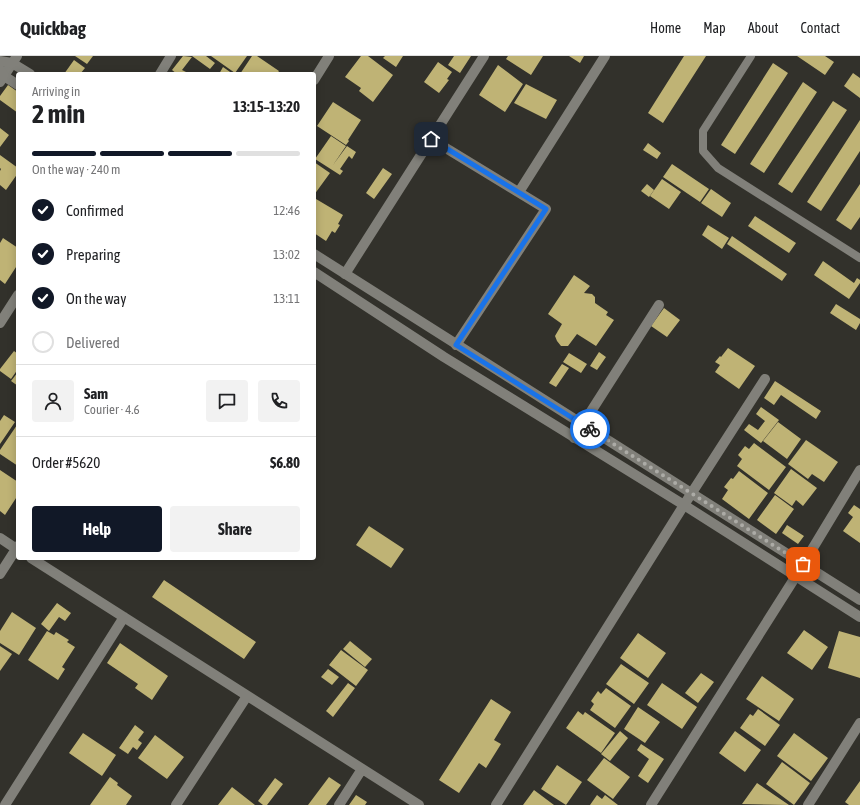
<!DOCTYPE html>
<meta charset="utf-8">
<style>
:root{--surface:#fff;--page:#f2f2f2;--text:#202124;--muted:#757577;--line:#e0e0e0;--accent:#111827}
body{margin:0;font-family:"Asap Condensed",sans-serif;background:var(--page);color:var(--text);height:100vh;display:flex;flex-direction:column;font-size:15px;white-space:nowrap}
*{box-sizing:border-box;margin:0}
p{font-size:13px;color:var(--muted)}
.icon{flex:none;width:22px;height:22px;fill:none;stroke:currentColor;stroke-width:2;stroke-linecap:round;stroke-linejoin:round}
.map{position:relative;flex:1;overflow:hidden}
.details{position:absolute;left:16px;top:16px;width:300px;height:488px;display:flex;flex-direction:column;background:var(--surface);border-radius:4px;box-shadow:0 2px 10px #0003}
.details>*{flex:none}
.pin{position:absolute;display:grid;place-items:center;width:34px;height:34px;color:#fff;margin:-17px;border-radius:8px;box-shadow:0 2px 6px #0006}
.courier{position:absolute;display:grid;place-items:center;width:40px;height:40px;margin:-20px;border:3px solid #1a73e8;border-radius:50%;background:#fff;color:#222;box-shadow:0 1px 5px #0007}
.summary em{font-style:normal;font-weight:700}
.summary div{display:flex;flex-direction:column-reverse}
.summary{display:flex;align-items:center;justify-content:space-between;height:68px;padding:0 16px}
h1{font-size:26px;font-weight:700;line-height:30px}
.bar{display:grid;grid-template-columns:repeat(4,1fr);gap:6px 4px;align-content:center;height:48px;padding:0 16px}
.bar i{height:5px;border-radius:3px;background:var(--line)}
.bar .on{background:var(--accent)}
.bar p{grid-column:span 4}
.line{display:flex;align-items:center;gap:10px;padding:0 16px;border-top:1px solid var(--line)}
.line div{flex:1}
.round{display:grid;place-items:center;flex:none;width:42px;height:42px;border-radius:4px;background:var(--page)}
ol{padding:0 16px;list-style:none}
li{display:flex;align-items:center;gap:12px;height:44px}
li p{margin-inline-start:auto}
li .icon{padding:4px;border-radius:50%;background:var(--accent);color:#fff;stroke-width:4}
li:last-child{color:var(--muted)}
li i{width:22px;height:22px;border:2px solid var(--line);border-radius:50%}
.button{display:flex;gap:8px;margin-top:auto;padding:8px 16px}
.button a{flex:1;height:46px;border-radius:4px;background:var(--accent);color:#fff;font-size:16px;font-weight:700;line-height:46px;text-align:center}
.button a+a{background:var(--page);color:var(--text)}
header{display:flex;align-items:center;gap:24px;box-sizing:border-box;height:56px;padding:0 20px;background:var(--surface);border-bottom:1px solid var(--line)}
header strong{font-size:19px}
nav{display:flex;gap:22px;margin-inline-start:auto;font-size:14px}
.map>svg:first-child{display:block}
</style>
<header>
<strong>Quickbag</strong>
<nav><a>Home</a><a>Map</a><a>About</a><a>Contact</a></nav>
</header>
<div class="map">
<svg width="860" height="749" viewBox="0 0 860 749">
<rect width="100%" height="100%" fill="#32312b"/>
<path fill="#bfb375" d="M 75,0 L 93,0 L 87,8 Z
M 183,0 L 192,1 L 182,14 L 186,16 L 185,18 L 177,18 L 172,14 Z
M 192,0 L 206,0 L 215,7 L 210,13 Z
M 211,0 L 247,0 L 235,17 Z
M 252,0 L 257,0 L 279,15 L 277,18 L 240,18 Z
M 361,0 L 368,0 L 393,19 L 373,46 L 359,35 L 361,32 L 345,21 Z
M 385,0 L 403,0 L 396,11 L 383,2 Z
M 454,0 L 471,0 L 460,17 L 448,9 Z
M 508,0 L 543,0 L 531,19 L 506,3 Z
M 569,0 L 584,0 L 580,7 Z
M 684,0 L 706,0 L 663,67 L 648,57 Z
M 797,0 L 825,0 L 834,6 L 825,19 Z
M 74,4 L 85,12 L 80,18 L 64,18 Z
M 438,6 L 452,16 L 447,23 L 449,24 L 439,37 L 424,26 Z
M 773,7 L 788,17 L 735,98 L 721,89 Z
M 498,9 L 523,28 L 505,56 L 479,39 Z
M 223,11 L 233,18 L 219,18 Z
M 853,17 L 860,22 L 860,42 L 844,30 Z
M 803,26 L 817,36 L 764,117 L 750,108 Z
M 526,28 L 557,44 L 546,63 L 514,47 Z
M 8,29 L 18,36 L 18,57 L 0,44 L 0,40 Z
M 833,45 L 847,54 L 792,137 L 778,128 Z
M 333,46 L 361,64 L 348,84 L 349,85 L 346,89 L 317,70 Z
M 860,64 L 860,95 L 821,155 L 807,146 Z
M 0,72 L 9,79 L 0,91 Z
M 331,80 L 346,90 L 333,109 L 347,90 L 356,96 L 352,103 L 349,100 L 340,113 L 343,115 L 340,119 L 315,103 Z
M 648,87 L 661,97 L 657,103 L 643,94 Z
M 0,99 L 18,112 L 18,117 L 6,134 L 0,129 L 0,115 L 1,113 L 0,112 Z
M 314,106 L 330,117 L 314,139 Z
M 672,108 L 709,133 L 700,146 L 663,121 Z
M 383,112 L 392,118 L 374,143 L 366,137 Z
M 662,123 L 681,136 L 669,153 L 650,140 Z
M 647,128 L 654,134 L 649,141 L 641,135 Z
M 860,128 L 860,161 L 851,174 L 836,164 Z
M 711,133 L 731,147 L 722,161 L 701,147 Z
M 316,143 L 343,159 L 338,168 L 340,169 L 335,177 L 332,175 L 326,185 L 314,177 L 314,147 Z
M 755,160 L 796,187 L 789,197 L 748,170 Z
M 708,169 L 729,182 L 722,193 L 702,179 Z
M 732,180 L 787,218 L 782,225 L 727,188 Z
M 3,182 L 18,192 L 18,208 L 5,228 L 0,224 L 0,187 Z
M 823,205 L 854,227 L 857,222 L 860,224 L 860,227 L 849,243 L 814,219 Z
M 574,219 L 590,230 L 584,237 L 592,238 L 595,241 L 595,247 L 608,256 L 606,259 L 614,264 L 596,290 L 577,278 L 568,290 L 561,290 L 557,285 L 555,280 L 562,268 L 548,258 Z
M 836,248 L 860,263 L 860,267 L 856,274 L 830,257 Z
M 664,252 L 680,264 L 667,281 L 651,270 Z
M 728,292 L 755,310 L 739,333 L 715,316 L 720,309 L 715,306 L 720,300 L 721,301 Z
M 14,295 L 18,298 L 18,313 L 11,323 L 0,315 L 0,313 Z
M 599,296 L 606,301 L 597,314 L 590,310 Z
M 569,297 L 587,308 L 581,317 L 563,306 Z
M 562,308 L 569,312 L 556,331 L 549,327 Z
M 18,316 L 18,330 L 11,325 Z
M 775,325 L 821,355 L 816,363 L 781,339 L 774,349 L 764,342 Z
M 761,351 L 779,364 L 761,387 L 744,374 L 749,368 L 758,374 L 765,365 L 756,358 Z
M 4,359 L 15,366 L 0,388 L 0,365 Z
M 778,366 L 801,383 L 787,403 L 763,385 Z
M 17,369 L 18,370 L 18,410 L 0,398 L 0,394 Z
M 806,384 L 838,406 L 824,426 L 812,418 L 808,423 L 788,408 Z
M 754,387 L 786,411 L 769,434 L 737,410 L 742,403 L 738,399 L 745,390 L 749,393 Z
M 791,413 L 817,432 L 803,450 L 796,444 L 792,450 L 774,437 Z
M 0,414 L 18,426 L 18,439 L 5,459 L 0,455 Z
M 739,415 L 768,437 L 749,463 L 722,443 L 728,434 L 724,431 L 731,422 L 733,423 Z
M 775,439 L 794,453 L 776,478 L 757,464 Z
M 854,449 L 860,453 L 860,487 L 843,475 L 853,461 L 848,457 Z
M 787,469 L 804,480 L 798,488 L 782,477 Z
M 369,470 L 404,493 L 391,512 L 356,489 Z
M 164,524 L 256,586 L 244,603 L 152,541 Z
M 57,547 L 71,557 L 65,565 L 59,561 L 49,575 L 41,568 Z
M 12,556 L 36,572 L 19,599 L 0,587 L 0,575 Z
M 804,574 L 828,591 L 812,614 L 787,597 Z
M 47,575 L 54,579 L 56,576 L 69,584 L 67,586 L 75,591 L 62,611 L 65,613 L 58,624 L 28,604 Z
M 839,575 L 860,581 L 860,622 L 828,612 Z
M 638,577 L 666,597 L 648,622 L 620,602 Z
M 350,585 L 372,603 L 365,611 L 343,593 Z
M 120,587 L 168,620 L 152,644 L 135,632 L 138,628 L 107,607 Z
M 0,590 L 12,598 L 0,615 Z
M 341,594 L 368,614 L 356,630 L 329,609 Z
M 621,608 L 649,627 L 634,648 L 606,628 Z
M 328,613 L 339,621 L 332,629 L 321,621 Z
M 701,617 L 714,626 L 698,647 L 685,637 Z
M 762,620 L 794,643 L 779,665 L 746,643 Z
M 348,627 L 355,632 L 333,661 L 326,655 Z
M 662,627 L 697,651 L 682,673 L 647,649 Z
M 606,632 L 631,650 L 615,672 L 590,654 L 594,648 L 591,645 L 598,635 L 601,638 Z
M 491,643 L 511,656 L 494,684 L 501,688 L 486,712 L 479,707 L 459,737 L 439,724 Z
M 638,651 L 660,666 L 645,687 L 624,673 Z
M 758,653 L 780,669 L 765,690 L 740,672 L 750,658 L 753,660 Z
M 578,655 L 583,659 L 585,656 L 615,677 L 601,697 L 566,672 Z
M 135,669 L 144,676 L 138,684 L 142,687 L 137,694 L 133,691 L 128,698 L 119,692 Z
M 620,675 L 628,682 L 610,705 L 601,698 Z
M 735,675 L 761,694 L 745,716 L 719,697 Z
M 83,677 L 116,699 L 102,720 L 69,697 Z
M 794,677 L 828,702 L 811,725 L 777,700 Z
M 155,679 L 184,701 L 167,723 L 138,702 Z
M 641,688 L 664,703 L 648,727 L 638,720 L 649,703 L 637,694 Z
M 604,702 L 630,721 L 613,743 L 587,724 Z
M 782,706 L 810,727 L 794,749 L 766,728 Z
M 557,709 L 582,726 L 566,749 L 541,733 Z
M 110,721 L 118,727 L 117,729 L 132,740 L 126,749 L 90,749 Z
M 329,721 L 341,729 L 326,749 L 308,749 Z
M 275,722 L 283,728 L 267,749 L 263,749 L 258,745 Z
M 860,725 L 860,749 L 849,749 L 845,746 Z
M 757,727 L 789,749 L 742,748 Z
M 232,731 L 255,749 L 218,749 Z
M 534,734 L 554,749 L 523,749 Z
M 356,739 L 367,746 L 365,749 L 349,749 Z
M 597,739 L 602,743 L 605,739 L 618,749 L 590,749 Z"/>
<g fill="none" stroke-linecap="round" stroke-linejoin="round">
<path stroke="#81807a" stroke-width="8" d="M 751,0 L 703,75 L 703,95 L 718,112 L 860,202"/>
<path stroke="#81807a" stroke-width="10" d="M 160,18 L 171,0
M 314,24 L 329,0
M 0,26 L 17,0
M 431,83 L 546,153 L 456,289
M 519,136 L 605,0
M 345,218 L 484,0
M 0,267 L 18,239
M 574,382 L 659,249
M 0,482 L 18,494
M 31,502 L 419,749
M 0,518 L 18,490
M 5,749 L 124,561
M 176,749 L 247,640
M 339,749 L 362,713
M 496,749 L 684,449 L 765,323
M 651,749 L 796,520 L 860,414
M 808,749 L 860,667"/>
<path stroke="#81807a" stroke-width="10" d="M 0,5 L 12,7 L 30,18
M 0,14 L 4,20 L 18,29
M 314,198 L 860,544
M 314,216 L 444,301 L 684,449 L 860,561"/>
</g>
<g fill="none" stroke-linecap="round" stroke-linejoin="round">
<path stroke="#acaba6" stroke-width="4" stroke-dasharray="0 7.2" d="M 590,373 L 803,508"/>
<path stroke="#1a73e8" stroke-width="5" d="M 431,83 L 546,153 L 456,289 L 590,373"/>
</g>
</svg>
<div class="pin" style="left:803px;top:508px;background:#ea580c"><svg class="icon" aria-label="bag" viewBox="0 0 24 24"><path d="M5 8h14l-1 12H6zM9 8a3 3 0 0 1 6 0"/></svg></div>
<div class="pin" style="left:431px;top:83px;background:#1f2937"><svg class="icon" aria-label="home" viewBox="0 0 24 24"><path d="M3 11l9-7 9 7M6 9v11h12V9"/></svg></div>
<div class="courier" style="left:590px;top:373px"><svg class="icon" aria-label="bike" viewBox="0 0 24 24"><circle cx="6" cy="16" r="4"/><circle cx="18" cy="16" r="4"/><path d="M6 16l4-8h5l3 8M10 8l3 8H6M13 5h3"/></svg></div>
<section class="details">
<div class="summary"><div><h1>2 min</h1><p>Arriving in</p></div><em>13:15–13:20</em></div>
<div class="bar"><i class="on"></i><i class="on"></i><i class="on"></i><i></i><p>On the way · 240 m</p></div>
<ol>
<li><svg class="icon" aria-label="check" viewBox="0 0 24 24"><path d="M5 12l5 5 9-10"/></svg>Confirmed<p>12:46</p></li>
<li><svg class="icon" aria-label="check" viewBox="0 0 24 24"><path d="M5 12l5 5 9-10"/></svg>Preparing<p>13:02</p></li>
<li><svg class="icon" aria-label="check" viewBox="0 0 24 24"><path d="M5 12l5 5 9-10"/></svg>On the way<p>13:11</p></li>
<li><i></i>Delivered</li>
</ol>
<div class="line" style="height:72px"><a class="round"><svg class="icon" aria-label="person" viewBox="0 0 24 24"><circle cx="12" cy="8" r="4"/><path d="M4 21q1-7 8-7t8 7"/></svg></a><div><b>Sam</b><p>Courier · 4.6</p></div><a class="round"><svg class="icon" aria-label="chat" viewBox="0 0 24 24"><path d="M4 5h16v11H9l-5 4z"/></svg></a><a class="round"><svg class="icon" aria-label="phone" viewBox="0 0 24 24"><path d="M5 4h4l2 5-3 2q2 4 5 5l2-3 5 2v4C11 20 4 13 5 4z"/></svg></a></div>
<div class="line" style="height:52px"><div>Order #5620</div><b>$6.80</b></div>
<div class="button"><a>Help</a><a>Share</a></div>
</section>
</div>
